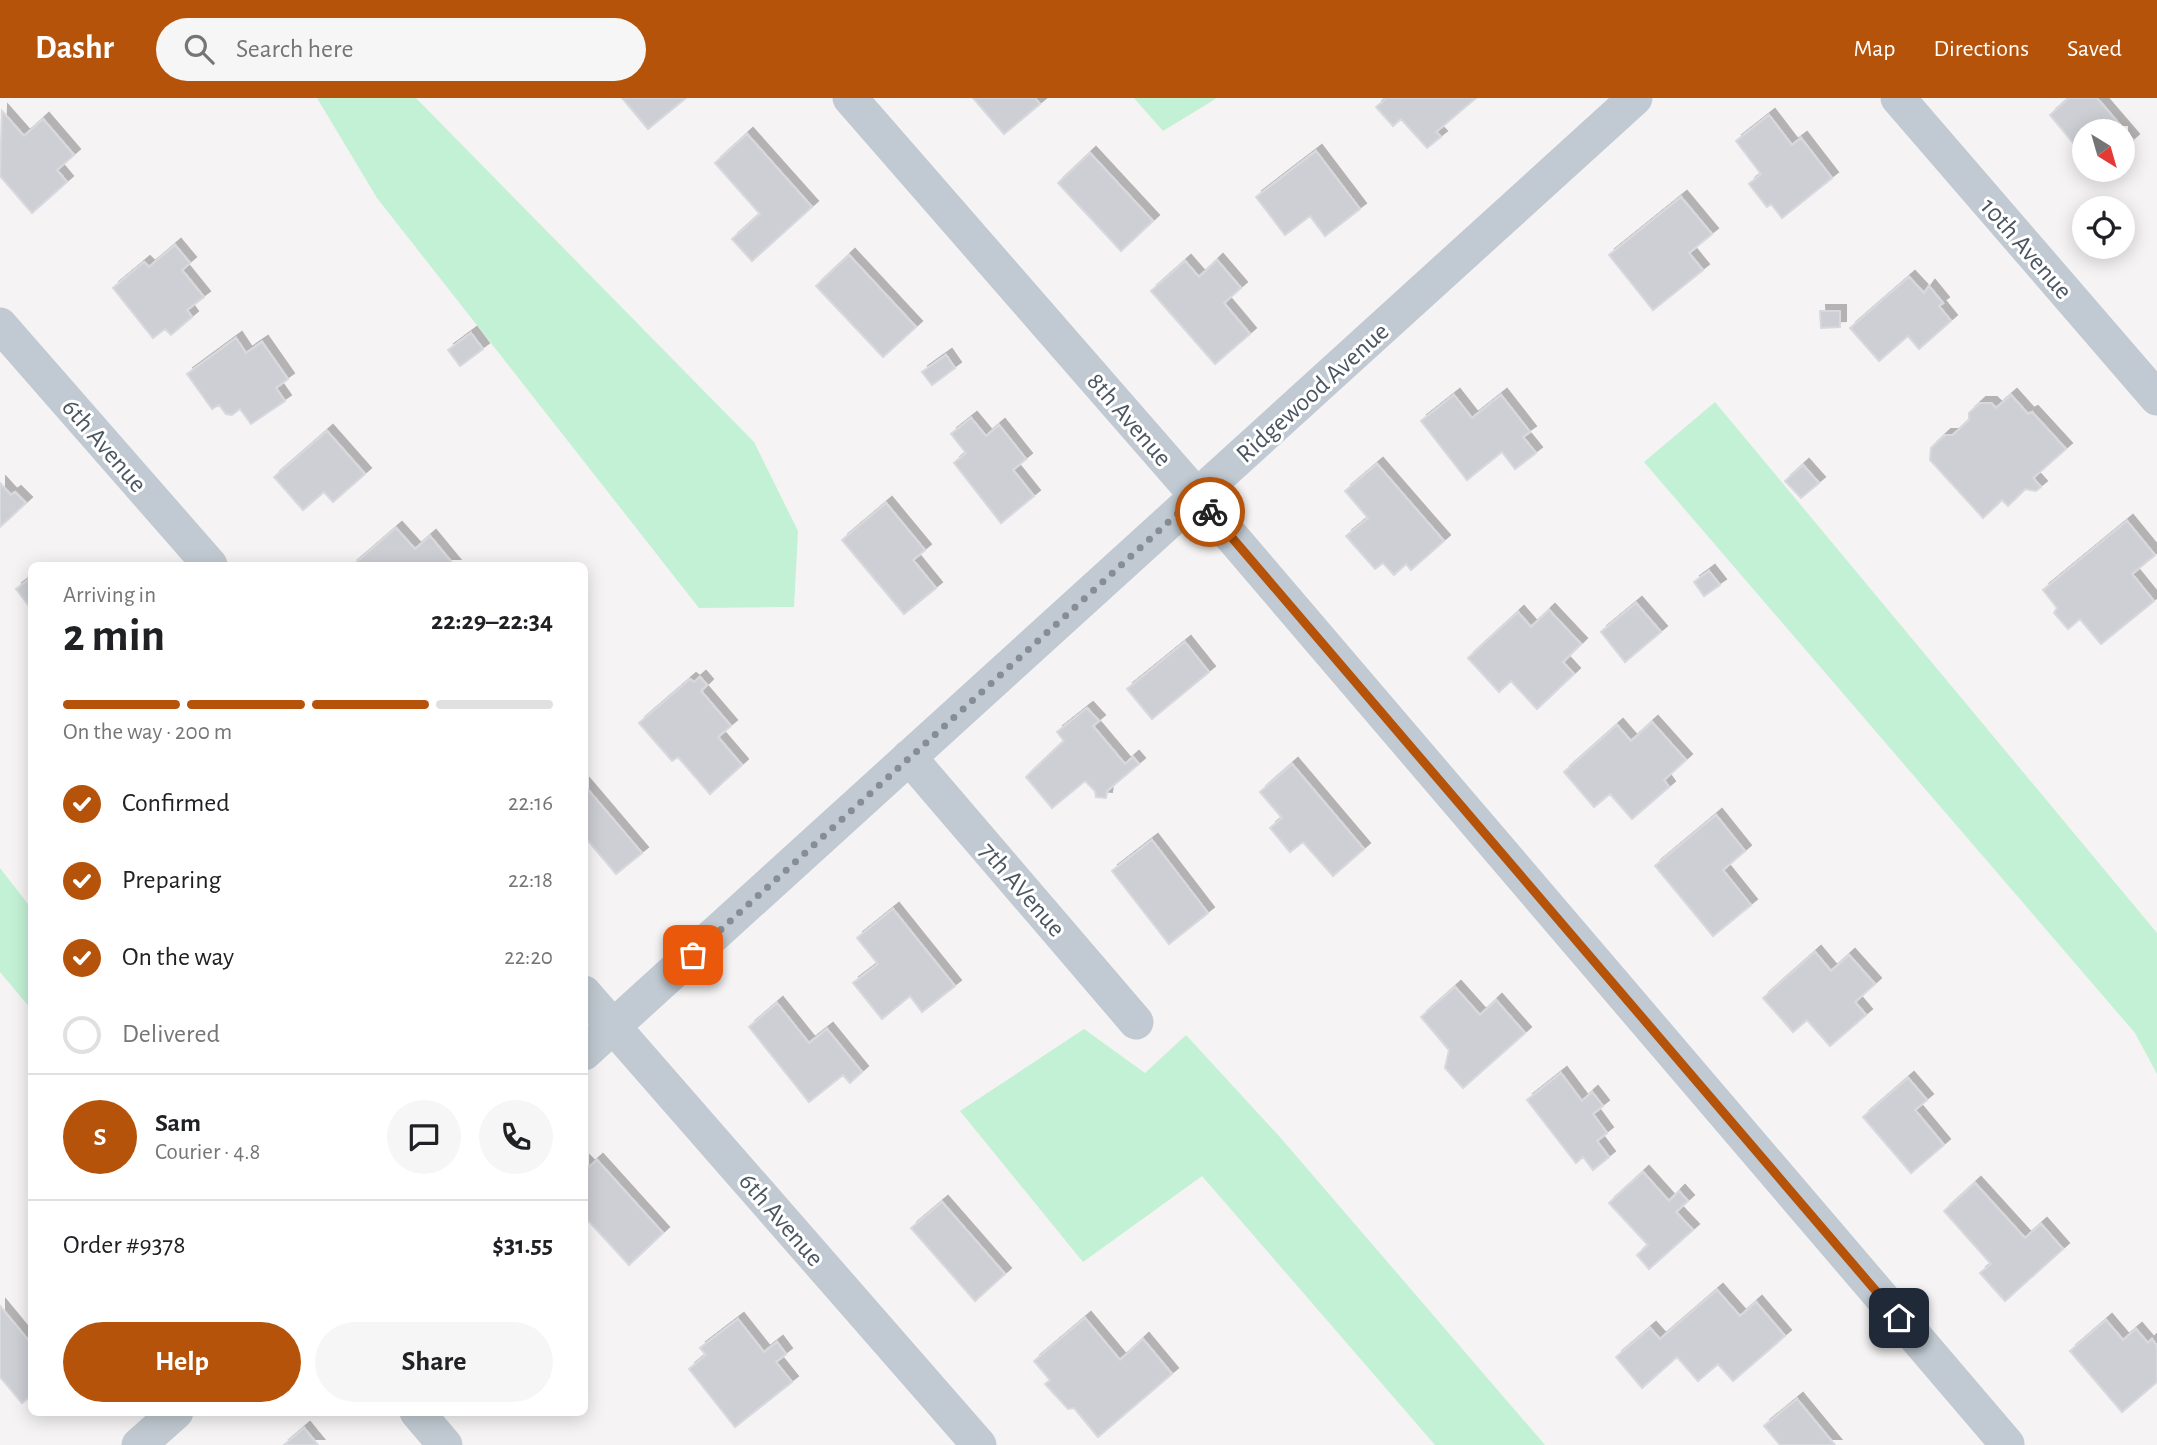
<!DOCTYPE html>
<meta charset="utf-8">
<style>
:root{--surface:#fff;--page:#f6f6f6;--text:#202124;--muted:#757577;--line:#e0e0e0;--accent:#b45309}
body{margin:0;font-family:"Alegreya Sans",sans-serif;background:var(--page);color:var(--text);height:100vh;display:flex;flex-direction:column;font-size:26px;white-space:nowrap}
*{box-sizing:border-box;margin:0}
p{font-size:23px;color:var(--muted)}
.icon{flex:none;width:38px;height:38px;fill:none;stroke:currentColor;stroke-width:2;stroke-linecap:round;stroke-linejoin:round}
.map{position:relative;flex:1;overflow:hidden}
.panel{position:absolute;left:28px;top:464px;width:560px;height:854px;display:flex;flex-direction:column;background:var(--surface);border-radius:10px;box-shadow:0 4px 18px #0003}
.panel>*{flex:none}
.needle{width:46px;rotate:143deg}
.buttons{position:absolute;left:2072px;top:21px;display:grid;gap:14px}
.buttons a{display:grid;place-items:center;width:63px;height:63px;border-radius:50%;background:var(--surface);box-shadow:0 4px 18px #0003;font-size:35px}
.pin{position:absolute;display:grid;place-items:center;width:60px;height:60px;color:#fff;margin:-30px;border-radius:14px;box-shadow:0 4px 10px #0006}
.courier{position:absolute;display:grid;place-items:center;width:70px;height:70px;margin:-35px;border:5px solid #b45309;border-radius:50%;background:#fff;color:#222;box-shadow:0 2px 9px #0007}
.head em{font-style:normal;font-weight:700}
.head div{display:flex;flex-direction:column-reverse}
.head{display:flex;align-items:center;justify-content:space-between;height:119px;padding:0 35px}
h1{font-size:46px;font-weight:700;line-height:52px}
.bar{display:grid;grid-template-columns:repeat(4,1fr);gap:10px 7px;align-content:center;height:84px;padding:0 35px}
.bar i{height:9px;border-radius:5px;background:var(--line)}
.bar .current{background:var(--accent)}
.bar p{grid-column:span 4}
.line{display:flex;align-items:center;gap:18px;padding:0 35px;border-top:2px solid var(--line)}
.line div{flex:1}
.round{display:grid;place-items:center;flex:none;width:74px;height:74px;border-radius:37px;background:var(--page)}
ol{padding:0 35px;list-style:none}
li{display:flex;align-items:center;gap:21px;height:77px}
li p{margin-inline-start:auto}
li .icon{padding:7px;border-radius:50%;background:var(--accent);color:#fff;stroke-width:4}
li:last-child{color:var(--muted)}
li i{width:38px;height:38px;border:4px solid var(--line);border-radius:50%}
.primary-button{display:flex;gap:14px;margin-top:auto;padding:14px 35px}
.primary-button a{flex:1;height:80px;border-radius:42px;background:var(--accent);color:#fff;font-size:28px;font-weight:700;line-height:80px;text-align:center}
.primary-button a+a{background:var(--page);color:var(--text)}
header{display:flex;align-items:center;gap:42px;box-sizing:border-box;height:98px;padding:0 35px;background:var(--accent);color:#fff}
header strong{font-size:33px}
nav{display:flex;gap:38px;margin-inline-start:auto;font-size:24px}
.search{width:490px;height:63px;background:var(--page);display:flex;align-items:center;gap:18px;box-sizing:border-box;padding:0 24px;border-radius:38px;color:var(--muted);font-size:26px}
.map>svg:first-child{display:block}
</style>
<header>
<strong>Dashr</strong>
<div class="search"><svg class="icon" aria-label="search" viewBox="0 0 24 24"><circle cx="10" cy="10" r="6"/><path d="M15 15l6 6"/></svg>Search here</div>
<nav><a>Map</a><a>Directions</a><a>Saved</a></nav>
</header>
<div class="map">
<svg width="2157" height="1347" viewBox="0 0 2157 1347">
<defs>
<filter id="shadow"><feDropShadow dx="6" dy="-6" stdDeviation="0" flood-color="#0004"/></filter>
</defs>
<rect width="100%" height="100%" fill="#f5f3f3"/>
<path fill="#c3f1d5" d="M 317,0 L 416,0 L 754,344 L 798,433 L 794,509 L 699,510 L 377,100 Z
M 1134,0 L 1217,0 L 1163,33 Z
M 1715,304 L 2157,835 L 2157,976 L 2135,935 L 1644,364 Z
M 0,770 L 31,810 L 31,911 L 0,874 Z
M 1084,931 L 1145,975 L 1186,937 L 1279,1038 L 1545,1347 L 1435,1347 L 1202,1078 L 1083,1164 L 960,1013 Z"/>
<path fill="#cdcfd5" stroke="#d7d9de" stroke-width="2" filter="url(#shadow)" d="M 622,0 L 686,0 L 648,31 Z
M 973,0 L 1035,0 L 1040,6 L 1004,36 Z
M 1387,0 L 1476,0 L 1436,34 L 1441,39 L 1427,50 L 1401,21 L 1393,28 L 1376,9 Z
M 2069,0 L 2097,0 L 2133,42 L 2123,51 L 2123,33 L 2084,33 L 2084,58 L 2050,17 Z
M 2,13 L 24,38 L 43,21 L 74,57 L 57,72 L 67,84 L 32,115 L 0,78 Z
M 1769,17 L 1792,47 L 1801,40 L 1832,80 L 1782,120 L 1771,106 L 1767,109 L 1749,86 L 1761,76 L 1736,43 Z
M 747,36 L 812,109 L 752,163 L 732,141 L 760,116 L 715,65 Z
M 1316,53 L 1360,111 L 1325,138 L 1310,118 L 1285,137 L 1256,99 Z
M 1090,55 L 1153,123 L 1121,153 L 1058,85 Z
M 1681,99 L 1712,136 L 1689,155 L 1703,172 L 1653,212 L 1609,157 Z
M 175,147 L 190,165 L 182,172 L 204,199 L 187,212 L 192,219 L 171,237 L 165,231 L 153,240 L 113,190 L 144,164 L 149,169 Z
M 849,157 L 916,229 L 883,259 L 816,188 Z
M 1217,162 L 1241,190 L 1224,205 L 1250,236 L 1215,266 L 1151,193 L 1185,163 L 1199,179 Z
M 1909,179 L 1924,195 L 1929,188 L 1943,205 L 1939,208 L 1951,223 L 1919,251 L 1908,238 L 1879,263 L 1850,230 Z
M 1820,213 L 1840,213 L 1840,229 L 1821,230 Z
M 471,235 L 483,251 L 460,268 L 448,252 Z
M 236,240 L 246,255 L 262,244 L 288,281 L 276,290 L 285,303 L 251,326 L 240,311 L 232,317 L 226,316 L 219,307 L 212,311 L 187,276 Z
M 946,257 L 955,270 L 932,287 L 922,274 Z
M 1454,297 L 1472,320 L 1501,297 L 1530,334 L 1523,339 L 1536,355 L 1515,371 L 1502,354 L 1467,382 L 1421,323 Z
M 2011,297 L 2028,316 L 2032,314 L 2066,351 L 2033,380 L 2041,389 L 2036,393 L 2025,391 L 2008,408 L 2002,402 L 1983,420 L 1930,362 L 1931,350 L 1945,337 L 1953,337 L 1969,322 L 1969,315 L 1980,305 L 1991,305 L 1996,310 Z
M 971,320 L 986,338 L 999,327 L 1026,361 L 1013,372 L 1034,398 L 1001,425 L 954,365 L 966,355 L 951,336 Z
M 327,333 L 365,376 L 333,404 L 324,394 L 303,412 L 274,379 Z
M 1377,366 L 1444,443 L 1411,472 L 1406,466 L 1394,477 L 1383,465 L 1375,471 L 1346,438 L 1368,420 L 1345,393 Z
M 1803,367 L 1819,385 L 1801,400 L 1785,383 Z
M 0,385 L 11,397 L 15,394 L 26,405 L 0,429 Z
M 886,405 L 925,452 L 913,462 L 936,490 L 904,516 L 842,442 Z
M 2127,423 L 2155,457 L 2132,476 L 2154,503 L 2101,546 L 2080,521 L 2068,531 L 2054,515 L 2057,510 L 2043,492 Z
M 396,430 L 415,451 L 430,438 L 454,467 L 353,467 Z
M 1709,473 L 1720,487 L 1704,498 L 1694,484 Z
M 32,479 L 32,512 L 16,491 Z
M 1636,505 L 1661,534 L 1625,564 L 1601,534 Z
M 1549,512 L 1581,546 L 1563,564 L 1574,576 L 1537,611 L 1511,583 L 1499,594 L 1468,560 L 1518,514 L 1531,529 Z
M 1185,544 L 1209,574 L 1152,621 L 1127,591 Z
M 700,579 L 707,587 L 701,593 L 731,628 L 718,639 L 742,667 L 710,696 L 678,659 L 672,663 L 639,625 L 690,581 L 694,584 Z
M 1087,610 L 1099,623 L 1093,628 L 1125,666 L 1133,659 L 1139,666 L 1107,693 L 1106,700 L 1096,699 L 1095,693 L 1085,683 L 1052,710 L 1026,679 L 1064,643 L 1057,634 Z
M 1652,624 L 1686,662 L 1664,682 L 1669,689 L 1632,721 L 1610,696 L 1594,709 L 1564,674 L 1617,627 L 1631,643 Z
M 1292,666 L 1364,751 L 1333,778 L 1303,744 L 1290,754 L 1270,730 L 1282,720 L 1260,694 Z
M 584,687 L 642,755 L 616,776 L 584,738 Z
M 1716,717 L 1745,753 L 1723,772 L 1751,807 L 1713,838 L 1655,768 Z
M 1152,742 L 1208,815 L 1169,846 L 1112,773 Z
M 893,811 L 955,888 L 922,914 L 910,898 L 882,921 L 853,885 L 878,866 L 857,840 Z
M 1815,854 L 1831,873 L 1849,857 L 1875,886 L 1855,904 L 1866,917 L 1830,948 L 1807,922 L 1793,934 L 1763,900 Z
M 1455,889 L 1480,917 L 1496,902 L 1525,935 L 1463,990 L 1445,970 L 1449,952 L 1421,919 Z
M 777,905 L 809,945 L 827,931 L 862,974 L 850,985 L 843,977 L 809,1004 L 749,929 Z
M 1561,975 L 1582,1003 L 1592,994 L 1603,1008 L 1593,1016 L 1607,1035 L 1597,1043 L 1609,1059 L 1593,1072 L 1583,1059 L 1576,1065 L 1527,1002 Z
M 1908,980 L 1927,1002 L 1915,1012 L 1944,1047 L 1911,1075 L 1863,1019 Z
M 597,1062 L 663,1135 L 629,1167 L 584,1118 L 584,1064 L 589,1069 Z
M 1643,1074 L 1669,1103 L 1679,1093 L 1688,1103 L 1676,1114 L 1693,1132 L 1649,1171 L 1637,1157 L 1648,1147 L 1609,1105 Z
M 1975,1085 L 2025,1140 L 2041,1126 L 2063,1151 L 2005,1203 L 1980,1175 L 1991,1166 L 1944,1113 Z
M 942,1104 L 1005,1176 L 975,1203 L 911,1130 Z
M 1717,1192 L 1740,1218 L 1756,1204 L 1785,1238 L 1733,1283 L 1718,1266 L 1698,1283 L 1677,1259 L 1642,1290 L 1616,1259 L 1650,1230 L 1660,1241 Z
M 0,1208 L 28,1242 L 32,1239 L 32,1297 L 22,1305 L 0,1279 Z
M 1085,1220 L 1120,1262 L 1143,1241 L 1172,1276 L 1098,1339 L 1074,1310 L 1068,1311 L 1045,1286 L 1050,1282 L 1034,1263 Z
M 738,1221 L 764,1254 L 777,1244 L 786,1256 L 776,1264 L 792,1284 L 735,1329 L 689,1271 L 706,1257 L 700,1250 Z
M 2106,1222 L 2123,1242 L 2136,1231 L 2148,1245 L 2152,1241 L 2157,1248 L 2157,1284 L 2122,1314 L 2070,1253 Z
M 1797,1301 L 1835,1347 L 1780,1347 L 1764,1328 Z
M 304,1330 L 318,1347 L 284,1347 Z"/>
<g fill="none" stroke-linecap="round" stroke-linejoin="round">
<path stroke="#c1cad2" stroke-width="35" d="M 850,0 L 1197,398 L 2007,1346
M 1898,0 L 2157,300
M 0,227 L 210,467
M 909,659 L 1136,924
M 584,895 L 979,1347
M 584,955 L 1635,0
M 417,1314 L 445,1347
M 139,1347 L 176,1314"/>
</g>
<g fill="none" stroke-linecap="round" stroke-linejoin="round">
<path stroke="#868d94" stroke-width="7" stroke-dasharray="0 12.6" d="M 693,857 L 1197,398 L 1210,414"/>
<path stroke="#b45309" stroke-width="9" d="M 1210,414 L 1899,1220"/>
</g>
<g text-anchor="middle" stroke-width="6" stroke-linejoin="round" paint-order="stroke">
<g font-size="26" fill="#4a5661" stroke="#fff">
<text transform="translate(2027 150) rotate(49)" y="9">10th Avenue</text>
<text transform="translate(1312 294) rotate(-42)" y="9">Ridgewood Avenue</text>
<text transform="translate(1130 321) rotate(49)" y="9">8th Avenue</text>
<text transform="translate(105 347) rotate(49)" y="9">6th Avenue</text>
<text transform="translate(1023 791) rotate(49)" y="9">7th AVenue</text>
<text transform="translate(782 1121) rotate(49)" y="9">6th Avenue</text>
</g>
</g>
</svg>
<div class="buttons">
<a><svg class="needle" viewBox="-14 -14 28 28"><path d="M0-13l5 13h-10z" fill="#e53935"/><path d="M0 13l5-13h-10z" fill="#757577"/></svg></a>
<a><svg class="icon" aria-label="locate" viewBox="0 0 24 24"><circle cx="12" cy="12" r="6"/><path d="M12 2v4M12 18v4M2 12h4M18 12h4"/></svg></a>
</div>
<div class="pin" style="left:693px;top:857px;background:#ea580c"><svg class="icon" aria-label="bag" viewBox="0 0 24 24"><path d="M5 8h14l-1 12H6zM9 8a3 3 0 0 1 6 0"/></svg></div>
<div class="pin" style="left:1899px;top:1220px;background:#1f2937"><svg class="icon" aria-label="home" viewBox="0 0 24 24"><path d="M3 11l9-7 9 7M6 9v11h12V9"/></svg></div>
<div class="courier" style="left:1210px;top:414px"><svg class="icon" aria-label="bike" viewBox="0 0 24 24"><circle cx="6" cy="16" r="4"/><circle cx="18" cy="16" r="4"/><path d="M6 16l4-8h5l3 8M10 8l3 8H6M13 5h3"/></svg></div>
<section class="panel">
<div class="head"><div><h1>2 min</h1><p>Arriving in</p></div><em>22:29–22:34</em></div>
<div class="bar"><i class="current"></i><i class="current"></i><i class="current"></i><i></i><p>On the way · 200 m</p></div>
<ol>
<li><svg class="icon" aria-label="check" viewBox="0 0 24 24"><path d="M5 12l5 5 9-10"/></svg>Confirmed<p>22:16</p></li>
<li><svg class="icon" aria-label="check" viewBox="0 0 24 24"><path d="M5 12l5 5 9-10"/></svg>Preparing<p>22:18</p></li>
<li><svg class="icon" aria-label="check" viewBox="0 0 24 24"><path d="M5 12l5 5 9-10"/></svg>On the way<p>22:20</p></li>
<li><i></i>Delivered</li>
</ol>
<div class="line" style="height:126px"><b class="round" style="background:var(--accent);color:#fff">S</b><div><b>Sam</b><p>Courier · 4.8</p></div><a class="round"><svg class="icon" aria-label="chat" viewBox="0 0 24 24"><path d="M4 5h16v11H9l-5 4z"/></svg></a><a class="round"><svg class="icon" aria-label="phone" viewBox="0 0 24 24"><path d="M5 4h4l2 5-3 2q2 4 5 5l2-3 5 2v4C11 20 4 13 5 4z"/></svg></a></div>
<div class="line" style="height:91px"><div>Order #9378</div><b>$31.55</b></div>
<div class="primary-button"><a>Help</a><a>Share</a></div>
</section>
</div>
